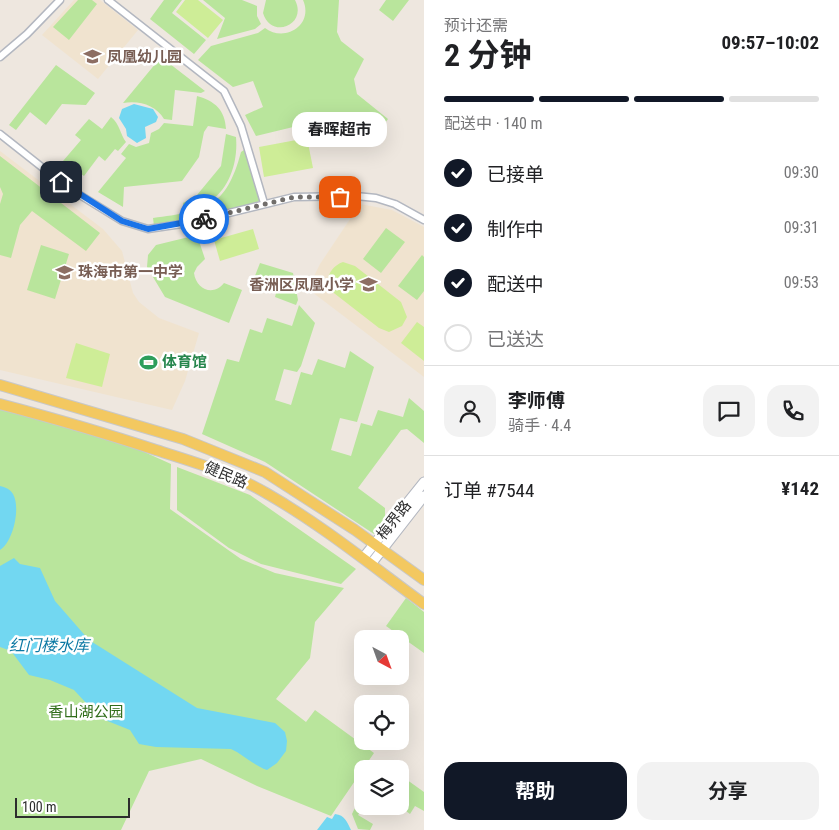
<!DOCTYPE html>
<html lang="zh">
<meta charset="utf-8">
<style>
:root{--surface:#fff;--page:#f2f2f2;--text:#202124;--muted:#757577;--line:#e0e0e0;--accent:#111827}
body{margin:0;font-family:"Roboto Condensed","Noto Sans SC",sans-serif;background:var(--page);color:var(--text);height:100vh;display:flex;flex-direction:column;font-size:19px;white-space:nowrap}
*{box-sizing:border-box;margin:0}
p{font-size:16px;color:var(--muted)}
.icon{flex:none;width:28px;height:28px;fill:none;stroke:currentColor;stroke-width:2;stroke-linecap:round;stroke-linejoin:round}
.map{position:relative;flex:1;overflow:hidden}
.sheet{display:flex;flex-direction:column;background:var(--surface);width:415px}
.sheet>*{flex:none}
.needle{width:32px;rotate:139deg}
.controls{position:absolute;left:354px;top:630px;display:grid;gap:10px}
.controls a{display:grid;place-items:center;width:55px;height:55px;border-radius:10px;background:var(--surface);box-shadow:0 5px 20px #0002;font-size:25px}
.scale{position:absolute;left:15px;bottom:12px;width:115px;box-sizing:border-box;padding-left:5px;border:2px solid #2d2d2d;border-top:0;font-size:14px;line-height:18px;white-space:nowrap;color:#2d2d2d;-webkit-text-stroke:4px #fff;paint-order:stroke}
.pin{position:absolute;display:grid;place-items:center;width:42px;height:42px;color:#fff;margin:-21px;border-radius:10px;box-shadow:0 2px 8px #0006}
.courier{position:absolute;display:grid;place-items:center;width:50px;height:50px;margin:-25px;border:4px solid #1a73e8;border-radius:50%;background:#fff;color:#222;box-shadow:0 1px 6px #0007}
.bubble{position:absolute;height:35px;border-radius:15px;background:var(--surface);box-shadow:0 5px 20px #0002;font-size:16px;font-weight:700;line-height:35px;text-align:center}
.head em{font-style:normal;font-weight:700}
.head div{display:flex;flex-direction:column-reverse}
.head{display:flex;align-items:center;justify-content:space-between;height:85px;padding:0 20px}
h1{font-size:32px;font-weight:700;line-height:38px}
.bar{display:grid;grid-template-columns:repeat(4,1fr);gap:8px 5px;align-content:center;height:60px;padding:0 20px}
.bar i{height:6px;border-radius:4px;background:var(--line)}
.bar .active{background:var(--accent)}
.bar p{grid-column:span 4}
.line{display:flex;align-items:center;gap:12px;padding:0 20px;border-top:1px solid var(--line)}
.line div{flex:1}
.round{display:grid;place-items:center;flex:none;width:52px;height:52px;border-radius:15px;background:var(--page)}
ol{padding:0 20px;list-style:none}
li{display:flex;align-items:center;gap:15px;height:55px}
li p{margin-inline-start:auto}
li .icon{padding:5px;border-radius:50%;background:var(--accent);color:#fff;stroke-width:4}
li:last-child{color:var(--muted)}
li i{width:28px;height:28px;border:2px solid var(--line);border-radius:50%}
.primary-button{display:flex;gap:10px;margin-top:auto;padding:10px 20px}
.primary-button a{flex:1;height:58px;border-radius:15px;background:var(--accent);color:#fff;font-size:20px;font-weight:700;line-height:58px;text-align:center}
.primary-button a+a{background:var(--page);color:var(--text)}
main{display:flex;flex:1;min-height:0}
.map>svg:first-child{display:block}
</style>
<main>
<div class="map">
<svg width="424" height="830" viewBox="0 0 424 830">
<rect width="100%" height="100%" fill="#eee7df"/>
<path fill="#f0e3cf" d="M 74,0 L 100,0 L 138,30 L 98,79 L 42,35 Z
M 0,151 L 103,229 L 122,251 L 133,293 L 139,302 L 159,318 L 199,333 L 185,381 L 172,410 L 0,370 Z
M 360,204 L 392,210 L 424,227 L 424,377 L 312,292 L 313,278 L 320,264 Z"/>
<path fill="#b9e59c" d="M 78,0 L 92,0 L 97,4 L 69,40 L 53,27 Z
M 164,0 L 182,0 L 172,13 L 206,40 L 194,54 L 150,19 Z
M 203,0 L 242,0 L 257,6 L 257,16 L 261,24 L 255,29 L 217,39 L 225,18 Z
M 266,0 L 295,0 C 308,25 271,40 263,13 Z
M 303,0 L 339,0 L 337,32 L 341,41 L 364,59 L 354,79 L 357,94 L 388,119 L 374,138 L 318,121 L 256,136 L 245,115 L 263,107 L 253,81 L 233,87 L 198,60 L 211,46 L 258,33 L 265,28 C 285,43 314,25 303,0 Z
M 386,0 L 409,0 L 393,21 L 379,10 Z
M 161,57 L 205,91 L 201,93 L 175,90 L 172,120 L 164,119 C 156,105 139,100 123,103 Z
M 56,65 L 95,93 L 86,105 L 62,104 L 46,125 L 30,112 L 16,130 L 9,125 Z
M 197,96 C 215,101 225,110 226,129 L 208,126 L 204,132 L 199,157 L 182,181 L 124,187 L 123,207 L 98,192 L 126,158 L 121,154 L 129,144 L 136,147 L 149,143 L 151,133 L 159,129 L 164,123 L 193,126 Z
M 111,117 C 120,124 120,134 126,142 L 118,151 L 115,149 L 105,161 L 99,156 L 84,176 L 63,161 L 81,140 L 75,135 L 89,119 L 102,129 Z
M 226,134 L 236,137 C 238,160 231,186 211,201 C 204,206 192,208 184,210 L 183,203 L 197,195 L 221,166 Z
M 244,150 L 260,201 L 189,221 L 154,226 L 153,218 C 206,211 226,208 241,152 Z
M 0,156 L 100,233 L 86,251 L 32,211 L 20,225 L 11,258 L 0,255 L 0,204 L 3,194 L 0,187 Z
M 386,228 L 405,242 L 381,273 L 363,259 Z
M 197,235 L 205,259 L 197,267 L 194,273 C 196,289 213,297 224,283 L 242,290 L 229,323 L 165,297 L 147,267 L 148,255 L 156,245 Z
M 41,245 L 69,254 L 55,299 L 27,290 Z
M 422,255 L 424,257 L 424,291 L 417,300 L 398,286 Z
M 260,263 L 293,273 L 298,300 L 296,305 L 275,297 L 276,293 L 251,286 Z
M 299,305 L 315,323 L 301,366 L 297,372 L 284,369 L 275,400 L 291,405 L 301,372 L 312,375 L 318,359 L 345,368 L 350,351 L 374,367 L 357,422 L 340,418 L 331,450 L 351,456 L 361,423 L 372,426 L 378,410 L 403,417 L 409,398 L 424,411 L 424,443 L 407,429 L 401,430 L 358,488 L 385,508 L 385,517 L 374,534 L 265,462 L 202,434 L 227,359 L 239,362 L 250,329 L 262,333 L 267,318 L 292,326 Z
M 0,405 L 102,433 L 171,464 L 170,509 L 241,559 L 275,573 L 344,588 L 315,622 L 310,658 L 276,699 L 306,722 L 315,710 L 374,753 L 331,816 L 257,786 L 201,759 L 149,771 L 121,830 L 0,830 Z
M 177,467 L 250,495 L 356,569 L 341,584 L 261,564 L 229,548 L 177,510 Z
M 406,598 L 424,612 L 424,653 L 386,626 Z
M 403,777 L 424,792 L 424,811 L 415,806 L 410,814 L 399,806 L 400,781 Z
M 362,793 L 364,806 L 358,815 L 373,824 L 370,830 L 358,829 L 352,814 Z"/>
<path fill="#ceed97" d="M 185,0 L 198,0 L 223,20 L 208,38 L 176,12 Z
M 307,138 L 313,168 L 264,177 L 259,147 Z
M 253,229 L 259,249 L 220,261 L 214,240 Z
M 343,262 L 355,266 L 401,302 L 407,317 L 402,326 L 389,332 L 379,328 L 330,290 C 324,279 331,266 343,262 Z
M 417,322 L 424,327 L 424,361 L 401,343 Z
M 76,343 L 110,354 L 102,387 L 66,378 Z"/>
<path fill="#72d7f1" d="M 134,104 L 153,109 L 158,117 L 156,122 L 145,127 L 146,138 L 137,143 L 127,136 L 126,129 L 119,118 L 122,109 Z
M 0,486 C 5,487 10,489 13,494 C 21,508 13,542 0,550 Z
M 14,558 L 20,564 L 40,568 L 55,601 L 89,640 L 197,708 L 275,723 L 285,732 L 287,741 L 286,751 L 277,763 L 267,770 C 253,765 244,755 231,749 L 156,747 L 139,744 L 130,730 L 100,718 L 74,690 L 50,680 L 29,675 L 11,651 L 0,647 L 0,566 Z
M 335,814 C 345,815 347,822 351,830 L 317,830 L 327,817 L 332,819 Z"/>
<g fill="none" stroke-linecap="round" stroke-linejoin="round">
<defs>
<path id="minor" d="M 108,0 L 224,91 L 241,126 L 264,203
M 0,57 L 27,34 L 60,0
M 0,134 L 67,187 L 122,221 L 148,229 L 188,223 L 294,197 L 356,196 L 376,198 L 395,204 L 424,220"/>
<path id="secondary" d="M 363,558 L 424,482
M 371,564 L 424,496"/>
<path id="primary" d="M 0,385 L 183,439 L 265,472 L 355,530 L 424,580
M 0,404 C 53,418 105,433 156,450 C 194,462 232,473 266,493 C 322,525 372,566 424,604"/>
</defs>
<use href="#minor" stroke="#b3b7c0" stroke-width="9"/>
<use href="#secondary" stroke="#b3b7c0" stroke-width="11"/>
<use href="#primary" stroke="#c8c8c8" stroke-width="12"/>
<use href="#minor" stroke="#fff" stroke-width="6"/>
<use href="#secondary" stroke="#fff" stroke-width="9"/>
<use href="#primary" stroke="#f3c860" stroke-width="10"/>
</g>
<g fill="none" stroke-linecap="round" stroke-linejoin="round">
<path stroke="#716e6b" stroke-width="5" stroke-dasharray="0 9" d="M 204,219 L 294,197 L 340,197"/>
<path stroke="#1a73e8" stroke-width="6" d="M 61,182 L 122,221 L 148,229 L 204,219"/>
</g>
<defs>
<symbol id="school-bare" viewBox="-9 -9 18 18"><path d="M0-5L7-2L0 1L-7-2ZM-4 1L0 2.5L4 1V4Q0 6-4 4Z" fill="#8d6e63" stroke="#fff" stroke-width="2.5" paint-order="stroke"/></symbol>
<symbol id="stadium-bare" viewBox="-9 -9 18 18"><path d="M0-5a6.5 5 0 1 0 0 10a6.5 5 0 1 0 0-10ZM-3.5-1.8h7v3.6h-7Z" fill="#2e9e5b" stroke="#fff" stroke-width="2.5" paint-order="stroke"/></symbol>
</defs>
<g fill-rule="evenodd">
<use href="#school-bare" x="80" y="44" width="25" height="25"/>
<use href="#school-bare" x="52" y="260" width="25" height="25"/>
<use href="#school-bare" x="356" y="272" width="25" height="25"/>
<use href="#stadium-bare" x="136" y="350" width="25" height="25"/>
</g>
<g text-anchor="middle" stroke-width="5" stroke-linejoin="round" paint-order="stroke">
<g font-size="15" font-weight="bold" fill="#785e54" stroke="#fff" text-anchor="start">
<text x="107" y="62">凤凰幼儿园</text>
<text x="78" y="277">珠海市第一中学</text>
<text x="354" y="290" text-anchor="end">香洲区凤凰小学</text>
</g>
<g font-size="15" font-weight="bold" fill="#27864d" stroke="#fff" text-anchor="start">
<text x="162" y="367">体育馆</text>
</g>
<g font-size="15" fill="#2d2d2d" stroke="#fff">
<text transform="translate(226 475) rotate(23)" y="5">健民路</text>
<text transform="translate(394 520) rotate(-52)" y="5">梅界路</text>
</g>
<g font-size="15" fill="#306d1a" stroke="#fff">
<text x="86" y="717">香山湖公园</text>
</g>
<g font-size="16" font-style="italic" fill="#0b78a3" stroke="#fff">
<text x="49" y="651">红门楼水库</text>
</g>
</g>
</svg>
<div class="controls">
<a><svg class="needle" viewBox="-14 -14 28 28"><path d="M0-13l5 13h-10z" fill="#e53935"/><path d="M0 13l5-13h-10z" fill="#757577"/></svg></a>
<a><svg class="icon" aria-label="locate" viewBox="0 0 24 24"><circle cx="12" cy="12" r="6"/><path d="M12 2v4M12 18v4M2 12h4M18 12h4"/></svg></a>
<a><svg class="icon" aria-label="layers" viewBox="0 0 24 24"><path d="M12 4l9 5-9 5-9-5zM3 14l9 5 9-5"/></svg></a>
</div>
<div class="scale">100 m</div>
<div class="pin" style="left:340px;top:197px;background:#ea580c"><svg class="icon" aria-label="bag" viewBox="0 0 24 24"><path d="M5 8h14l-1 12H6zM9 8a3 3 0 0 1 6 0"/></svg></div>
<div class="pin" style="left:61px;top:182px;background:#1f2937"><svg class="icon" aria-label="home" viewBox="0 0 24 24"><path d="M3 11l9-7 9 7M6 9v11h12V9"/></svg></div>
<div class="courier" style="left:204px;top:219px"><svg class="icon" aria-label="bike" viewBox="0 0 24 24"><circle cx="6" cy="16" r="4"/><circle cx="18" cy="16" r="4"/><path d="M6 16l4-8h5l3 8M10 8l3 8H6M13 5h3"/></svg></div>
<div class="bubble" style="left:292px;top:112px;width:95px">春晖超市</div>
</div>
<section class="sheet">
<div class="head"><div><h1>2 分钟</h1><p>预计还需</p></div><em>09:57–10:02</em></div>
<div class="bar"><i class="active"></i><i class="active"></i><i class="active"></i><i></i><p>配送中 · 140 m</p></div>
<ol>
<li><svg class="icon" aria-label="check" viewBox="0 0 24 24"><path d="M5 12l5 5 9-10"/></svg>已接单<p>09:30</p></li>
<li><svg class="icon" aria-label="check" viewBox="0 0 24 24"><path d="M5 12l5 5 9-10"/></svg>制作中<p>09:31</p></li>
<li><svg class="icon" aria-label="check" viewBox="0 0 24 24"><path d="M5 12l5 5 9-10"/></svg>配送中<p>09:53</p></li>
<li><i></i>已送达</li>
</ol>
<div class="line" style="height:90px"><a class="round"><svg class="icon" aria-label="person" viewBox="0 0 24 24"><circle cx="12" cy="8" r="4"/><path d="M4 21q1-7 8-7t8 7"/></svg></a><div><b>李师傅</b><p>骑手 · 4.4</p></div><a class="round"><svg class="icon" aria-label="chat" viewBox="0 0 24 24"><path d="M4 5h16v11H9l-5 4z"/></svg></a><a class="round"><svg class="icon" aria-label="phone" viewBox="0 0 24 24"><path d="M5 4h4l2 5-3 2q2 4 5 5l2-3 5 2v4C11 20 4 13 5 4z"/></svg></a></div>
<div class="line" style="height:65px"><div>订单 #7544</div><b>¥142</b></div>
<div class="primary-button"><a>帮助</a><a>分享</a></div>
</section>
</main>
